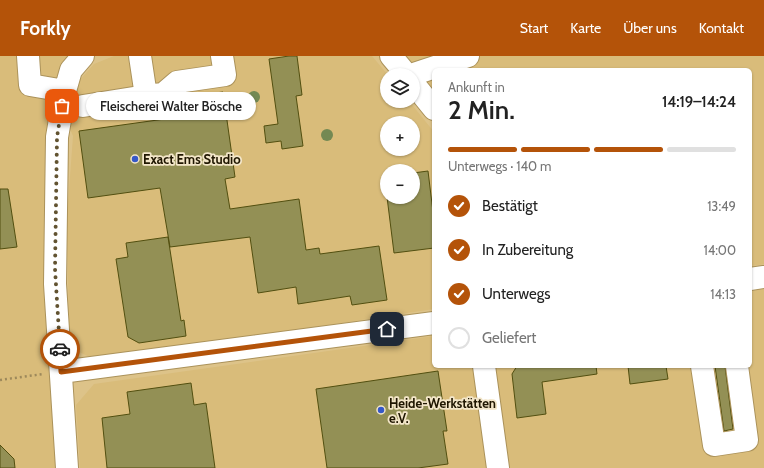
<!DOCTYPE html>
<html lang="de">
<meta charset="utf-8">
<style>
:root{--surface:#fff;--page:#f6f6f6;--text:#222;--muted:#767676;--line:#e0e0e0;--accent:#b45309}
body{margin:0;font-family:Cabin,sans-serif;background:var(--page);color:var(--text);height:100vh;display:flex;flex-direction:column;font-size:15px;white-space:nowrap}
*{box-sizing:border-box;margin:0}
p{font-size:13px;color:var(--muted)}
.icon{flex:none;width:22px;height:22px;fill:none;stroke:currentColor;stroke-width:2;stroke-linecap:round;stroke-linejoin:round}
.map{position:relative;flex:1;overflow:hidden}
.side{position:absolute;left:432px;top:12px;width:320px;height:300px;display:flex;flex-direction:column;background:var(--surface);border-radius:6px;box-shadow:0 1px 3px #0004}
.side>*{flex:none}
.controls{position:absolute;left:380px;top:12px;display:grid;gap:8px}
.controls a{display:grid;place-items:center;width:40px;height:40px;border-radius:50%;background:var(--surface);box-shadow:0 1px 3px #0004;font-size:20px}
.pin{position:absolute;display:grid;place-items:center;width:34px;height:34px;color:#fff;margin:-17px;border-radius:8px;box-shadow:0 2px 6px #0006}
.courier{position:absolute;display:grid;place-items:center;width:40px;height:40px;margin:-20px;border:3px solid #b45309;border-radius:50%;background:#fff;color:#222;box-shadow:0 1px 5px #0007}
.bubble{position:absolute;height:28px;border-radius:14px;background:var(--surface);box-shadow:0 1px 3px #0004;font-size:13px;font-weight:600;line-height:28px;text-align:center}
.headline em{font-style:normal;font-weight:600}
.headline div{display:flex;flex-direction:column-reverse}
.headline{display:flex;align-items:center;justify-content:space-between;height:68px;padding:0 16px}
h1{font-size:26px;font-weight:600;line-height:30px}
.bar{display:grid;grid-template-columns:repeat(4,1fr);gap:6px 4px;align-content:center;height:48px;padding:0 16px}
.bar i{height:5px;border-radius:3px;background:var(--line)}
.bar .active{background:var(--accent)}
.bar p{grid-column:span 4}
ol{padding:0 16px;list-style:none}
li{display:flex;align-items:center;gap:12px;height:44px}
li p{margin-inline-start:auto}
li .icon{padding:4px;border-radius:50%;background:var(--accent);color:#fff;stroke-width:4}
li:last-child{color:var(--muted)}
li i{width:22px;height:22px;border:2px solid var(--line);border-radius:50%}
header{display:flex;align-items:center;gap:24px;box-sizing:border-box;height:56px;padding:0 20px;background:var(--accent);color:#fff}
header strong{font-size:19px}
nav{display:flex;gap:22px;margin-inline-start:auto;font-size:14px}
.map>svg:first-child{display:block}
</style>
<header>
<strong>Forkly</strong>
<nav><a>Start</a><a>Karte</a><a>Über uns</a><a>Kontakt</a></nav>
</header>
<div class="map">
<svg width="764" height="412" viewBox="0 0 764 412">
<rect width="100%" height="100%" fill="#ddc389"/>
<path fill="#d9bc7a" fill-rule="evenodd" d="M 0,0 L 73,0 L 59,17 L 57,412 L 0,412 Z
M 114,0 L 372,0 L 388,19 L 387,45 L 409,45 L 434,76 L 434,253 L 96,304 L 77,295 L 69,279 L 67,161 L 73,80 L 69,71 L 77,27 L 94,8 ZM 387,67 L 413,67 L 413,93 L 387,93 ZM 387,115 L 413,115 L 413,141 L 387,141 Z
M 397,0 L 764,0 L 764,208 L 750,210 L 750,14 L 434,14 L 434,41 Z
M 764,233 L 764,412 L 80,412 L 76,349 L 94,328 L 434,280 L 434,310 L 750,310 L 750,235 Z"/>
<path fill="#939055" stroke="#524f10" d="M 289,0 L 297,0 L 302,39 L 296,40 L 303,90 L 282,93 L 281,85 L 266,87 L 264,70 L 278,68 L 269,3 Z
M 223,36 L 235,121 L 225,123 L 230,153 L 299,143 L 306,194 L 319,192 L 320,198 L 379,190 L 387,244 L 352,249 L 350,240 L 298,248 L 296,231 L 258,237 L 250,181 L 170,191 L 160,132 L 88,142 L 79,75 L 179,61 L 177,42 Z
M 428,115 L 434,164 L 434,192 L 394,197 L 387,141 L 413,141 L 413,117 Z
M 0,133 L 8,133 L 17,191 L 0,193 Z
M 168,181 L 181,265 L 184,264 L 186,280 L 139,287 L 128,281 L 116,203 L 128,201 L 126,187 Z
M 517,310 L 596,310 L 597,318 L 542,326 L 546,358 L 517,362 L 512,318 Z
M 628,310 L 666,310 L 668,323 L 630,328 Z
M 715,310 L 725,310 L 733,373 L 724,375 Z
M 438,315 L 447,375 L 443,375 L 448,408 L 418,412 L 327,412 L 316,333 Z
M 191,327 L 194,349 L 206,347 L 215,412 L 107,412 L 102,362 L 130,358 L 127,336 Z
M 0,389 L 14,403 L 15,412 L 0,412 Z"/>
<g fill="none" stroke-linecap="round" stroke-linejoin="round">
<defs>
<path id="minor" d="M 28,0 L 30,29 L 65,35
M 391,0 L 407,19
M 411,19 L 468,0
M 413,27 L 434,53
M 146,40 L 163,38 L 177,26 L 225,19 L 222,0
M 83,50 L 146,40 L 140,0
M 750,223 L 764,221
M 484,310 L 498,412
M 702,310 L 714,389 L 747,384 L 737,310
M 61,316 L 434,267
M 67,412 L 55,228 L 57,81 L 65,35 L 71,14 L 83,0"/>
</defs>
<use href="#minor" stroke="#ab925a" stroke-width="24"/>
<path stroke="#9d895b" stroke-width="2.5" stroke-dasharray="2 3" stroke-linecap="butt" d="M 0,324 L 43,318"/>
<use href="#minor" stroke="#fff" stroke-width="22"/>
</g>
<g fill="#738953">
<circle cx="254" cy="41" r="6"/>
<circle cx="327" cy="79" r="6"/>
</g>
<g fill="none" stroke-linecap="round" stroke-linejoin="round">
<path stroke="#625331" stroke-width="4" stroke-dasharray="0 7.2" d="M 60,293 L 55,213 L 57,81 L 62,50"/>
<path stroke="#b45309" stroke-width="5" d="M 60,293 L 61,316 L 387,273"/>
</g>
<g fill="#3558c8" stroke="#f3e6c9" stroke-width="1.5">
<circle cx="135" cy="103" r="4"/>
<circle cx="381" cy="354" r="4"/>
</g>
<g text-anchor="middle" stroke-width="3.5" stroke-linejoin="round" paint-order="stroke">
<g font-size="13" font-weight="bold" fill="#1f1601" stroke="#f3e6c9" text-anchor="start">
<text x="143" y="108">Exact Ems Studio</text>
<text x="389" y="352">Heide-Werkstätten<tspan x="389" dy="15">e.V.</tspan></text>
</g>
</g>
</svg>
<div class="controls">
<a><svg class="icon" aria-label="layers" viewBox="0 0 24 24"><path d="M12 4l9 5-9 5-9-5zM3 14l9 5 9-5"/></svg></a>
<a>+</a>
<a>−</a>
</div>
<div class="pin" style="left:62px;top:50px;background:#ea580c"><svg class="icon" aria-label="bag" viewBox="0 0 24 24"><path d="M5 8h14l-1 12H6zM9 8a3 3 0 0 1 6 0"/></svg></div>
<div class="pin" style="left:387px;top:273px;background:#1f2937"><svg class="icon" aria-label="home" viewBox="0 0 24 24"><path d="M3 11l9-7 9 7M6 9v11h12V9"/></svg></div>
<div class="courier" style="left:60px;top:293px"><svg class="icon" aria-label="car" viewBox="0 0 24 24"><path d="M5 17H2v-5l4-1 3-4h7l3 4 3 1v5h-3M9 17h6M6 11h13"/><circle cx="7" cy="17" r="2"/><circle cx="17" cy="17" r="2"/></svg></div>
<div class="bubble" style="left:86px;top:36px;width:170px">Fleischerei Walter Bösche</div>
<section class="side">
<div class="headline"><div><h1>2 Min.</h1><p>Ankunft in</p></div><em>14:19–14:24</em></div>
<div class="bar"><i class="active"></i><i class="active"></i><i class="active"></i><i></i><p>Unterwegs · 140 m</p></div>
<ol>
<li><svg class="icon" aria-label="check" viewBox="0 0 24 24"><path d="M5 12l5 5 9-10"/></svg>Bestätigt<p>13:49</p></li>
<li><svg class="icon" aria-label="check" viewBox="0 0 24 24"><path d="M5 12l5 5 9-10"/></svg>In Zubereitung<p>14:00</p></li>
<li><svg class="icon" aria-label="check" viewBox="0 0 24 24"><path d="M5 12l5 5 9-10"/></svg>Unterwegs<p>14:13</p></li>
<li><i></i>Geliefert</li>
</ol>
</section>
</div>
